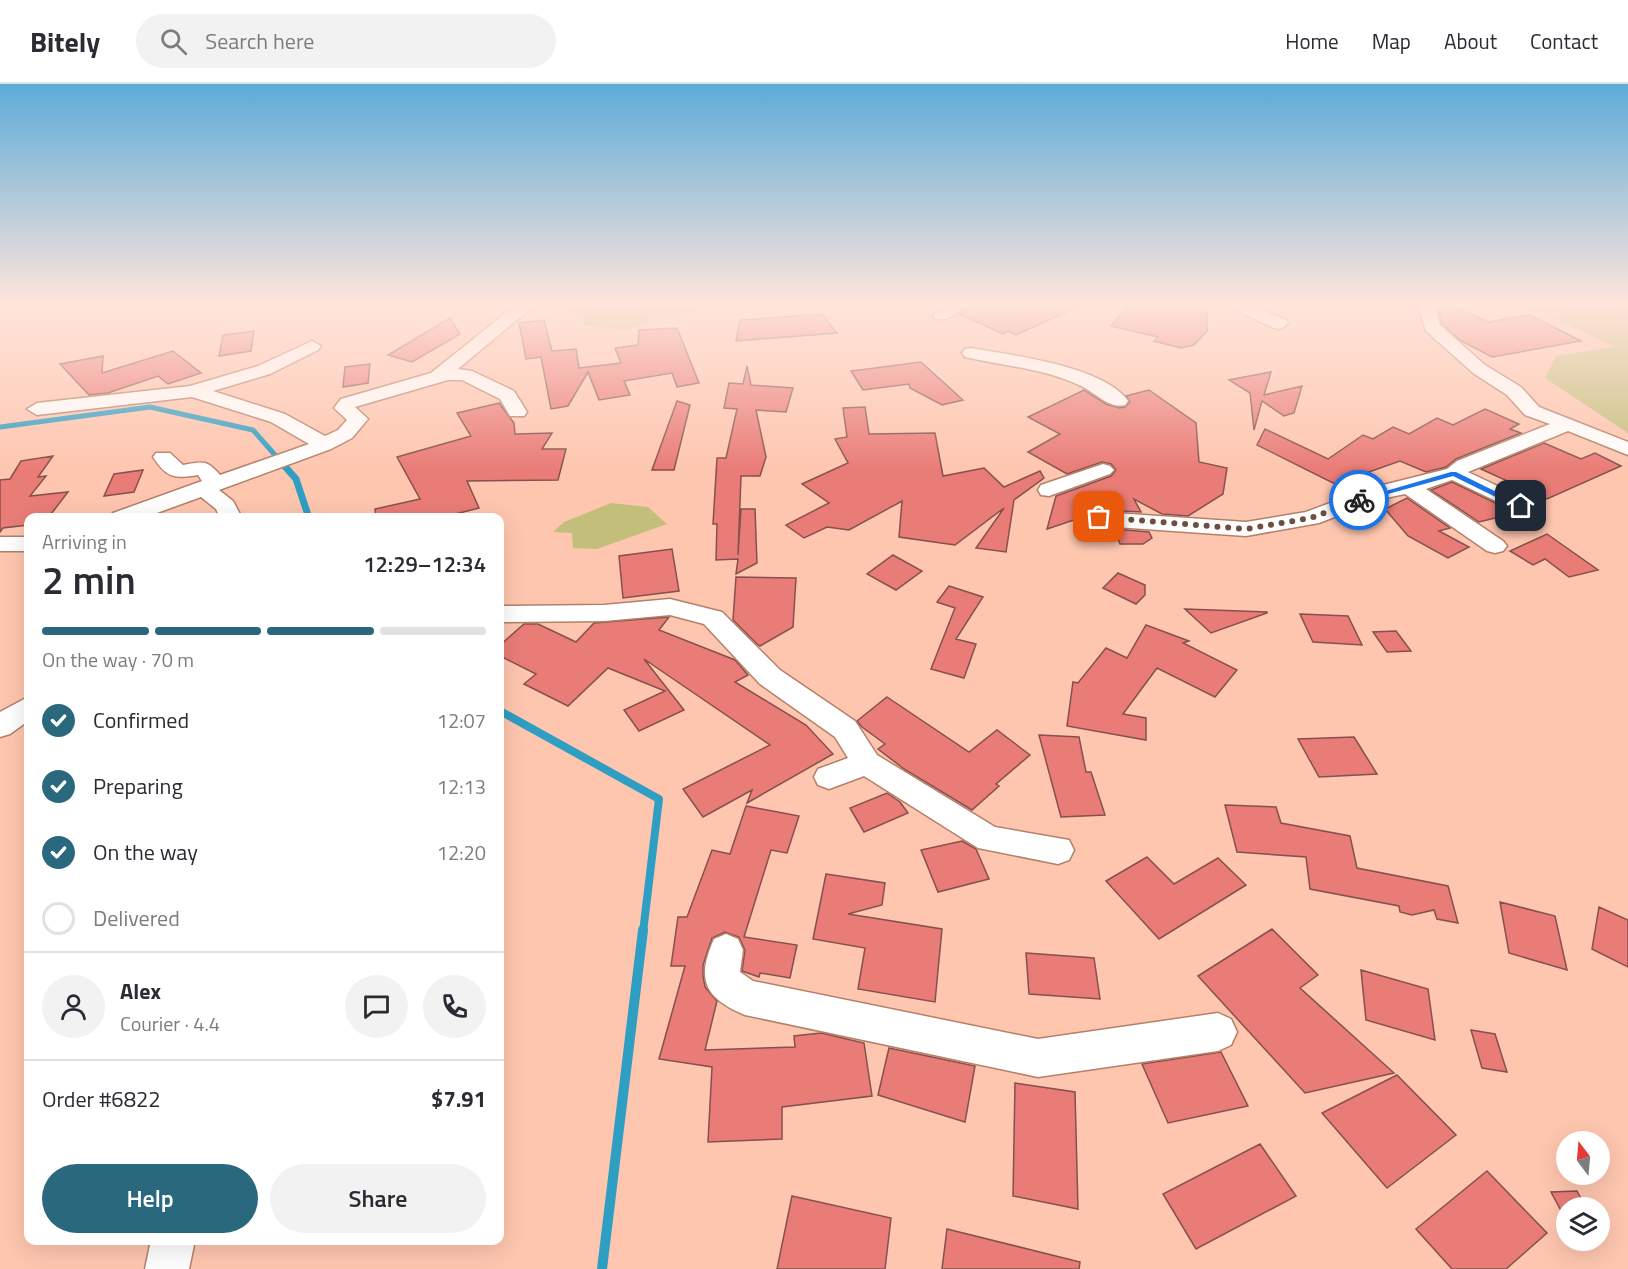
<!DOCTYPE html>
<meta charset="utf-8">
<style>
:root{--surface:#fff;--page:#f2f2f3;--text:#2b2b33;--muted:#7c7c81;--line:#e1e1e2;--accent:#2a687e}
body{margin:0;font-family:"Titillium Web",sans-serif;background:var(--page);color:var(--text);height:100vh;display:flex;flex-direction:column;font-size:22px;white-space:nowrap}
*{box-sizing:border-box;margin:0}
p{font-size:20px;color:var(--muted)}
.icon{flex:none;width:33px;height:33px;fill:none;stroke:currentColor;stroke-width:2;stroke-linecap:round;stroke-linejoin:round}
.map{position:relative;flex:1;overflow:hidden}
.side{position:absolute;left:24px;top:429px;width:480px;height:732px;display:flex;flex-direction:column;background:var(--surface);border-radius:12px;box-shadow:0 6px 24px #0002}
.side>*{flex:none}
.needle{width:39px;rotate:344deg}
.buttons{position:absolute;left:1556px;top:1047px;display:grid;gap:12px}
.buttons a{display:grid;place-items:center;width:54px;height:54px;border-radius:50%;background:var(--surface);box-shadow:0 6px 24px #0002;font-size:30px}
.pin{position:absolute;display:grid;place-items:center;width:51px;height:51px;color:#fff;margin:-26px;border-radius:12px;box-shadow:0 3px 9px #0006}
.courier{position:absolute;display:grid;place-items:center;width:60px;height:60px;margin:-30px;border:4px solid #1a73e8;border-radius:50%;background:#fff;color:#222;box-shadow:0 2px 8px #0007}
.overview em{font-style:normal;font-weight:600}
.overview div{display:flex;flex-direction:column-reverse}
.overview{display:flex;align-items:center;justify-content:space-between;height:102px;padding:0 18px}
h1{font-size:39px;font-weight:600;line-height:45px}
.bar{display:grid;grid-template-columns:repeat(4,1fr);gap:9px 6px;align-content:center;height:72px;padding:0 18px}
.bar i{height:8px;border-radius:4px;background:var(--line)}
.bar .active{background:var(--accent)}
.bar p{grid-column:span 4}
.line{display:flex;align-items:center;gap:15px;padding:0 18px;border-top:2px solid var(--line)}
.line div{flex:1}
.round{display:grid;place-items:center;flex:none;width:63px;height:63px;border-radius:32px;background:var(--page)}
ol{padding:0 18px;list-style:none}
li{display:flex;align-items:center;gap:18px;height:66px}
li p{margin-inline-start:auto}
li .icon{padding:6px;border-radius:50%;background:var(--accent);color:#fff;stroke-width:4}
li:last-child{color:var(--muted)}
li i{width:33px;height:33px;border:3px solid var(--line);border-radius:50%}
.cta{display:flex;gap:12px;margin-top:auto;padding:12px 18px}
.cta a{flex:1;height:69px;border-radius:36px;background:var(--accent);color:#fff;font-size:24px;font-weight:600;line-height:69px;text-align:center}
.cta a+a{background:var(--page);color:var(--text)}
header{display:flex;align-items:center;gap:36px;box-sizing:border-box;height:84px;padding:0 30px;background:var(--surface);border-bottom:2px solid var(--line)}
header strong{font-size:28px}
nav{display:flex;gap:33px;margin-inline-start:auto;font-size:21px}
.search{width:420px;height:54px;background:var(--page);display:flex;align-items:center;gap:15px;box-sizing:border-box;padding:0 21px;border-radius:33px;color:var(--muted);font-size:22px}
.map>svg:first-child{display:block}
</style>
<header>
<strong>Bitely</strong>
<div class="search"><svg class="icon" aria-label="search" viewBox="0 0 24 24"><circle cx="10" cy="10" r="6"/><path d="M15 15l6 6"/></svg>Search here</div>
<nav><a>Home</a><a>Map</a><a>About</a><a>Contact</a></nav>
</header>
<div class="map">
<svg width="1628" height="1185" viewBox="0 0 1628 1185">
<rect width="100%" height="100%" fill="#fec6af"/>
<path fill="#c4be7b" d="M 560,220 L 718,220 L 673,234 L 664,232 L 651,234 L 650,238 L 626,246 L 586,242 L 567,222 Z
M 1458,220 L 1628,220 L 1628,349 L 1545,294 L 1556,272 L 1615,263 C 1587,250 1543,225 1512,223 C 1494,222 1477,232 1458,220 Z
M 611,419 L 648,423 L 667,440 L 597,465 L 573,464 L 572,449 L 553,448 L 564,438 Z"/>
<g fill="none" stroke-linecap="round" stroke-linejoin="round">
<path stroke="#2e9ec2" stroke-width="5" d="M 0,343 L 150,323 L 253,346 L 283,380"/>
<path stroke="#2e9ec2" stroke-width="7" d="M 282,379 L 296,395 L 309,434"/>
<path stroke="#2e9ec2" stroke-width="8" d="M 500,627 L 659,715 L 643,848"/>
<path stroke="#2e9ec2" stroke-width="10" d="M 602,1185 L 643,846"/>
</g>
<path fill="#ea7c77" stroke="#85504d" stroke-width="1.5" d="M 973,220 L 1084,220 L 1016,251 L 1008,247 L 1003,250 L 959,230 Z
M 1129,220 L 1207,220 L 1207,247 L 1194,261 L 1181,264 L 1154,257 L 1158,253 L 1111,242 Z
M 1451,221 L 1488,238 L 1530,231 L 1581,257 L 1492,273 L 1461,257 L 1442,240 L 1438,225 Z
M 822,230 L 837,249 L 736,257 L 740,236 Z
M 450,234 L 460,250 L 412,278 L 388,271 Z
M 544,236 L 552,267 L 576,265 L 579,284 L 621,279 L 615,264 L 638,261 L 639,246 L 677,244 L 699,299 L 677,303 L 672,289 L 624,297 L 630,311 L 599,316 L 588,288 L 568,322 L 551,325 L 541,273 L 526,275 L 519,239 Z
M 254,247 L 251,267 L 219,272 L 223,251 Z
M 173,267 L 201,289 L 168,300 L 158,292 L 108,309 L 89,311 L 60,280 L 103,272 L 102,289 Z
M 921,278 L 963,316 L 942,321 L 910,304 L 909,300 L 863,306 L 851,287 Z
M 370,280 L 368,299 L 343,303 L 345,283 Z
M 747,282 L 751,301 L 793,304 L 786,328 L 756,326 L 766,373 L 760,392 L 741,392 L 738,471 L 741,425 L 755,425 L 757,479 L 736,490 L 738,475 L 716,476 L 717,440 L 713,440 L 717,374 L 726,374 L 737,325 L 724,324 L 729,299 L 743,300 Z
M 1271,288 L 1264,311 L 1302,302 L 1294,329 L 1284,332 L 1262,317 L 1254,346 L 1250,309 L 1229,296 Z
M 1084,306 L 1106,320 L 1119,324 L 1125,323 L 1130,318 L 1126,312 L 1149,306 L 1196,339 L 1199,378 L 1227,384 L 1223,410 L 1188,432 L 1162,430 L 1134,415 L 1141,428 L 1085,425 L 1076,428 L 1074,436 L 1047,445 L 1056,412 L 1111,392 L 1116,386 L 1111,380 L 1102,378 L 1067,390 L 1028,368 L 1060,350 L 1028,333 Z
M 677,317 L 690,321 L 674,386 L 652,386 Z
M 499,319 L 514,339 L 515,350 L 552,349 L 542,365 L 566,365 L 558,396 L 467,397 L 479,424 L 440,434 L 376,434 L 375,425 L 420,415 L 397,373 L 471,352 L 457,329 Z
M 865,323 L 869,350 L 935,349 L 943,392 L 984,384 L 1004,403 L 1040,387 L 1044,394 L 1014,416 L 1006,468 L 976,464 L 1004,424 L 955,461 L 899,453 L 902,417 L 849,446 L 827,443 L 804,454 L 786,441 L 829,419 L 802,400 L 848,379 L 835,355 L 847,353 L 843,324 Z
M 1485,325 L 1519,340 L 1510,345 L 1521,349 L 1456,375 L 1446,383 L 1426,388 L 1400,377 L 1335,400 L 1257,361 L 1265,345 L 1328,375 L 1363,351 L 1373,355 L 1393,343 L 1409,350 L 1437,334 L 1453,341 Z
M 1544,359 L 1581,375 L 1595,369 L 1621,382 L 1547,415 L 1481,385 Z
M 53,372 L 38,393 L 46,392 L 30,412 L 68,408 L 48,434 L 28,434 L 28,441 L 3,444 L 0,448 L 0,396 L 10,395 L 21,377 Z
M 143,386 L 134,408 L 104,412 L 114,390 Z
M 1452,398 L 1516,429 L 1479,438 L 1431,406 Z
M 1407,414 L 1450,444 L 1439,447 L 1469,463 L 1448,474 L 1408,452 L 1385,425 Z
M 1114,445 L 1149,448 L 1152,454 L 1143,460 L 1120,460 Z
M 1547,450 L 1598,486 L 1569,493 L 1545,475 L 1533,481 L 1510,467 Z
M 672,465 L 679,507 L 623,514 L 619,472 Z
M 893,471 L 922,487 L 896,506 L 867,490 Z
M 1118,489 L 1145,501 L 1145,511 L 1136,520 L 1103,504 Z
M 736,493 L 796,494 L 793,543 L 760,562 L 757,560 L 733,536 Z
M 949,502 L 983,513 L 956,555 L 976,560 L 964,594 L 931,585 L 955,524 L 937,518 Z
M 1185,525 L 1267,528 L 1267,529 L 1211,549 Z
M 1300,530 L 1348,532 L 1362,561 L 1313,558 Z
M 669,533 L 659,546 L 735,576 L 748,591 L 735,598 L 806,641 L 833,670 L 747,719 L 752,706 L 703,733 L 683,705 L 770,661 L 644,575 L 684,626 L 639,647 L 624,626 L 665,607 L 608,584 L 568,622 L 524,600 L 536,590 L 500,572 L 500,561 L 524,540 L 538,540 L 576,558 L 594,539 Z
M 1146,541 L 1189,557 L 1183,559 L 1237,586 L 1215,613 L 1157,584 L 1123,630 L 1146,634 L 1146,656 L 1067,642 L 1073,598 L 1078,599 L 1106,564 L 1127,574 Z
M 1396,547 L 1411,567 L 1387,568 L 1373,548 Z
M 887,613 L 969,668 L 997,646 L 1030,671 L 996,700 L 999,702 L 972,726 L 904,685 L 878,665 L 885,660 L 862,643 L 857,637 Z
M 1039,651 L 1079,653 L 1086,688 L 1091,688 L 1105,731 L 1061,733 Z
M 1354,653 L 1377,690 L 1319,693 L 1298,655 Z
M 887,709 L 900,718 L 908,729 L 864,748 L 850,724 Z
M 1225,721 L 1276,723 L 1281,739 L 1350,752 L 1357,784 L 1448,802 L 1458,839 L 1437,835 L 1434,826 L 1412,831 L 1400,828 L 1399,822 L 1310,805 L 1306,773 L 1237,768 Z
M 746,722 L 799,732 L 787,769 L 771,766 L 744,853 L 797,861 L 790,894 L 760,889 L 759,893 L 742,887 L 745,866 L 739,853 L 725,848 L 712,854 L 703,881 L 703,892 L 705,903 L 717,917 L 705,966 L 795,963 L 794,952 L 821,949 L 864,959 L 872,1012 L 782,1023 L 782,1055 L 708,1058 L 712,983 L 659,975 L 685,882 L 671,882 L 678,833 L 687,833 L 712,766 L 730,770 Z
M 962,757 L 976,765 L 989,795 L 938,808 L 921,766 Z
M 1147,773 L 1174,800 L 1218,774 L 1246,801 L 1159,855 L 1106,797 Z
M 826,790 L 885,799 L 882,821 L 848,830 L 942,845 L 935,918 L 858,905 L 865,864 L 813,855 Z
M 1500,818 L 1555,832 L 1567,886 L 1509,869 Z
M 1599,823 L 1628,836 L 1628,883 L 1592,865 Z
M 1272,845 L 1318,891 L 1300,904 L 1394,989 L 1305,1009 L 1198,892 Z
M 1026,869 L 1094,874 L 1100,915 L 1029,910 Z
M 1361,886 L 1428,905 L 1435,956 L 1366,936 Z
M 1471,946 L 1495,950 L 1507,988 L 1482,984 Z
M 889,964 L 975,982 L 965,1038 L 878,1011 Z
M 1221,968 L 1248,1022 L 1168,1039 L 1142,980 Z
M 1397,991 L 1456,1051 L 1387,1104 L 1322,1029 Z
M 1015,999 L 1075,1008 L 1078,1125 L 1013,1112 Z
M 1260,1060 L 1296,1112 L 1196,1165 L 1163,1110 Z
M 1487,1087 L 1547,1149 L 1506,1185 L 1452,1185 L 1416,1145 Z
M 1577,1107 L 1586,1124 L 1566,1124 L 1566,1136 L 1551,1108 Z
M 792,1112 L 891,1134 L 885,1185 L 777,1185 Z
M 947,1145 L 1080,1178 L 1079,1185 L 942,1185 Z"/>
<g fill="none" stroke-linecap="round" stroke-linejoin="round">
<defs>
<path id="minor" d="M 517,220 L 536,220 L 458,285 L 472,287 L 514,307 L 527,328 L 524,332 L 510,332 L 500,315 L 462,296 L 448,296 L 355,323 L 368,335 L 352,354 L 331,365 L 219,406 L 233,417 L 242,434 L 220,434 L 216,425 L 201,413 L 143,434 L 110,434 L 113,429 L 202,397 L 198,391 C 174,395 167,394 153,373 L 156,369 L 170,369 L 183,381 C 203,378 206,375 220,391 L 309,360 L 271,338 L 192,313 L 37,331 L 27,325 L 37,319 L 190,302 L 258,282 L 312,257 L 321,262 L 318,266 L 270,290 L 213,307 L 285,330 L 325,352 L 338,346 L 347,336 L 334,324 L 341,315 L 431,289 Z
M 950,220 L 971,220 L 947,235 L 935,235 L 933,231 Z
M 1222,220 L 1245,220 L 1286,236 L 1288,240 L 1280,245 L 1274,244 Z
M 1418,220 L 1434,220 L 1440,241 L 1485,281 L 1521,303 L 1539,323 L 1628,358 L 1628,371 L 1568,347 L 1468,388 L 1529,417 L 1532,422 L 1529,427 L 1521,429 L 1452,396 L 1426,405 L 1503,457 L 1507,462 L 1503,467 L 1495,469 L 1487,467 L 1405,410 L 1381,415 L 1319,439 L 1246,452 L 1086,441 L 1078,439 L 1075,434 L 1078,429 L 1086,427 L 1246,438 L 1306,428 L 1367,405 L 1447,385 L 1457,377 L 1550,340 L 1525,331 L 1507,311 L 1473,289 L 1426,247 Z
M 971,264 C 1011,271 1104,282 1128,317 L 1125,321 C 1108,325 1094,307 1079,301 C 1043,284 1003,282 965,273 L 962,269 L 965,265 Z
M 1103,380 L 1110,382 L 1114,386 L 1110,390 L 1049,412 L 1041,411 L 1038,406 L 1041,401 Z
M 0,453 L 28,453 L 28,467 L 0,467 Z
M 670,515 L 722,528 L 780,586 L 855,637 L 877,671 L 995,743 L 1069,756 L 1074,766 L 1069,776 L 1058,780 L 978,764 L 864,692 L 829,705 L 818,701 L 814,693 L 818,685 L 848,674 L 835,653 L 760,600 L 704,540 L 670,531 L 604,537 L 500,538 L 500,522 L 604,521 Z
M 28,613 L 28,637 L 10,650 L 0,653 L 0,628 Z
M 726,850 L 738,855 L 743,866 L 740,888 L 753,897 L 1038,955 L 1218,929 L 1231,935 L 1237,948 L 1231,961 L 1218,967 L 1038,993 L 745,931 C 704,914 696,895 714,855 Z
M 151,1156 L 195,1156 L 189,1185 L 145,1185 Z"/>
</defs>
<use href="#minor" stroke="#b4806a" stroke-width="3"/>
<use href="#minor" fill="#fff" fill-rule="evenodd"/>
</g>
<linearGradient id="sky" x2="0" y2="1"><stop stop-color="#5dabd9"/><stop offset="0.57" stop-color="#ffe5db"/><stop offset="1" stop-color="#ffe5db" stop-opacity="0"/></linearGradient>
<rect width="1628" height="386" fill="url(#sky)"/>
<path fill="#1a73e8" d="M 1451,388 L 1456,388 L 1525,422 L 1518,424 L 1453,392 L 1359,418 L 1355,416 Z"/>
<g fill="none" stroke-linecap="round" stroke-linejoin="round">
<path stroke="#6e4e41" stroke-width="6" stroke-dasharray="0 10.8" d="M 1099,433 L 1246,445 L 1311,434 L 1359,416"/>
</g>
</svg>
<div class="buttons">
<a><svg class="needle" viewBox="-14 -14 28 28"><path d="M0-13l5 13h-10z" fill="#e53935"/><path d="M0 13l5-13h-10z" fill="#7c7c81"/></svg></a>
<a><svg class="icon" aria-label="layers" viewBox="0 0 24 24"><path d="M12 4l9 5-9 5-9-5zM3 14l9 5 9-5"/></svg></a>
</div>
<div class="pin" style="left:1099px;top:433px;background:#ea580c"><svg class="icon" aria-label="bag" viewBox="0 0 24 24"><path d="M5 8h14l-1 12H6zM9 8a3 3 0 0 1 6 0"/></svg></div>
<div class="pin" style="left:1521px;top:422px;background:#1f2937"><svg class="icon" aria-label="home" viewBox="0 0 24 24"><path d="M3 11l9-7 9 7M6 9v11h12V9"/></svg></div>
<div class="courier" style="left:1359px;top:416px"><svg class="icon" aria-label="bike" viewBox="0 0 24 24"><circle cx="6" cy="16" r="4"/><circle cx="18" cy="16" r="4"/><path d="M6 16l4-8h5l3 8M10 8l3 8H6M13 5h3"/></svg></div>
<section class="side">
<div class="overview"><div><h1>2 min</h1><p>Arriving in</p></div><em>12:29–12:34</em></div>
<div class="bar"><i class="active"></i><i class="active"></i><i class="active"></i><i></i><p>On the way · 70 m</p></div>
<ol>
<li><svg class="icon" aria-label="check" viewBox="0 0 24 24"><path d="M5 12l5 5 9-10"/></svg>Confirmed<p>12:07</p></li>
<li><svg class="icon" aria-label="check" viewBox="0 0 24 24"><path d="M5 12l5 5 9-10"/></svg>Preparing<p>12:13</p></li>
<li><svg class="icon" aria-label="check" viewBox="0 0 24 24"><path d="M5 12l5 5 9-10"/></svg>On the way<p>12:20</p></li>
<li><i></i>Delivered</li>
</ol>
<div class="line" style="height:108px"><a class="round"><svg class="icon" aria-label="person" viewBox="0 0 24 24"><circle cx="12" cy="8" r="4"/><path d="M4 21q1-7 8-7t8 7"/></svg></a><div><b>Alex</b><p>Courier · 4.4</p></div><a class="round"><svg class="icon" aria-label="chat" viewBox="0 0 24 24"><path d="M4 5h16v11H9l-5 4z"/></svg></a><a class="round"><svg class="icon" aria-label="phone" viewBox="0 0 24 24"><path d="M5 4h4l2 5-3 2q2 4 5 5l2-3 5 2v4C11 20 4 13 5 4z"/></svg></a></div>
<div class="line" style="height:78px"><div>Order #6822</div><b>$7.91</b></div>
<div class="cta"><a>Help</a><a>Share</a></div>
</section>
</div>
